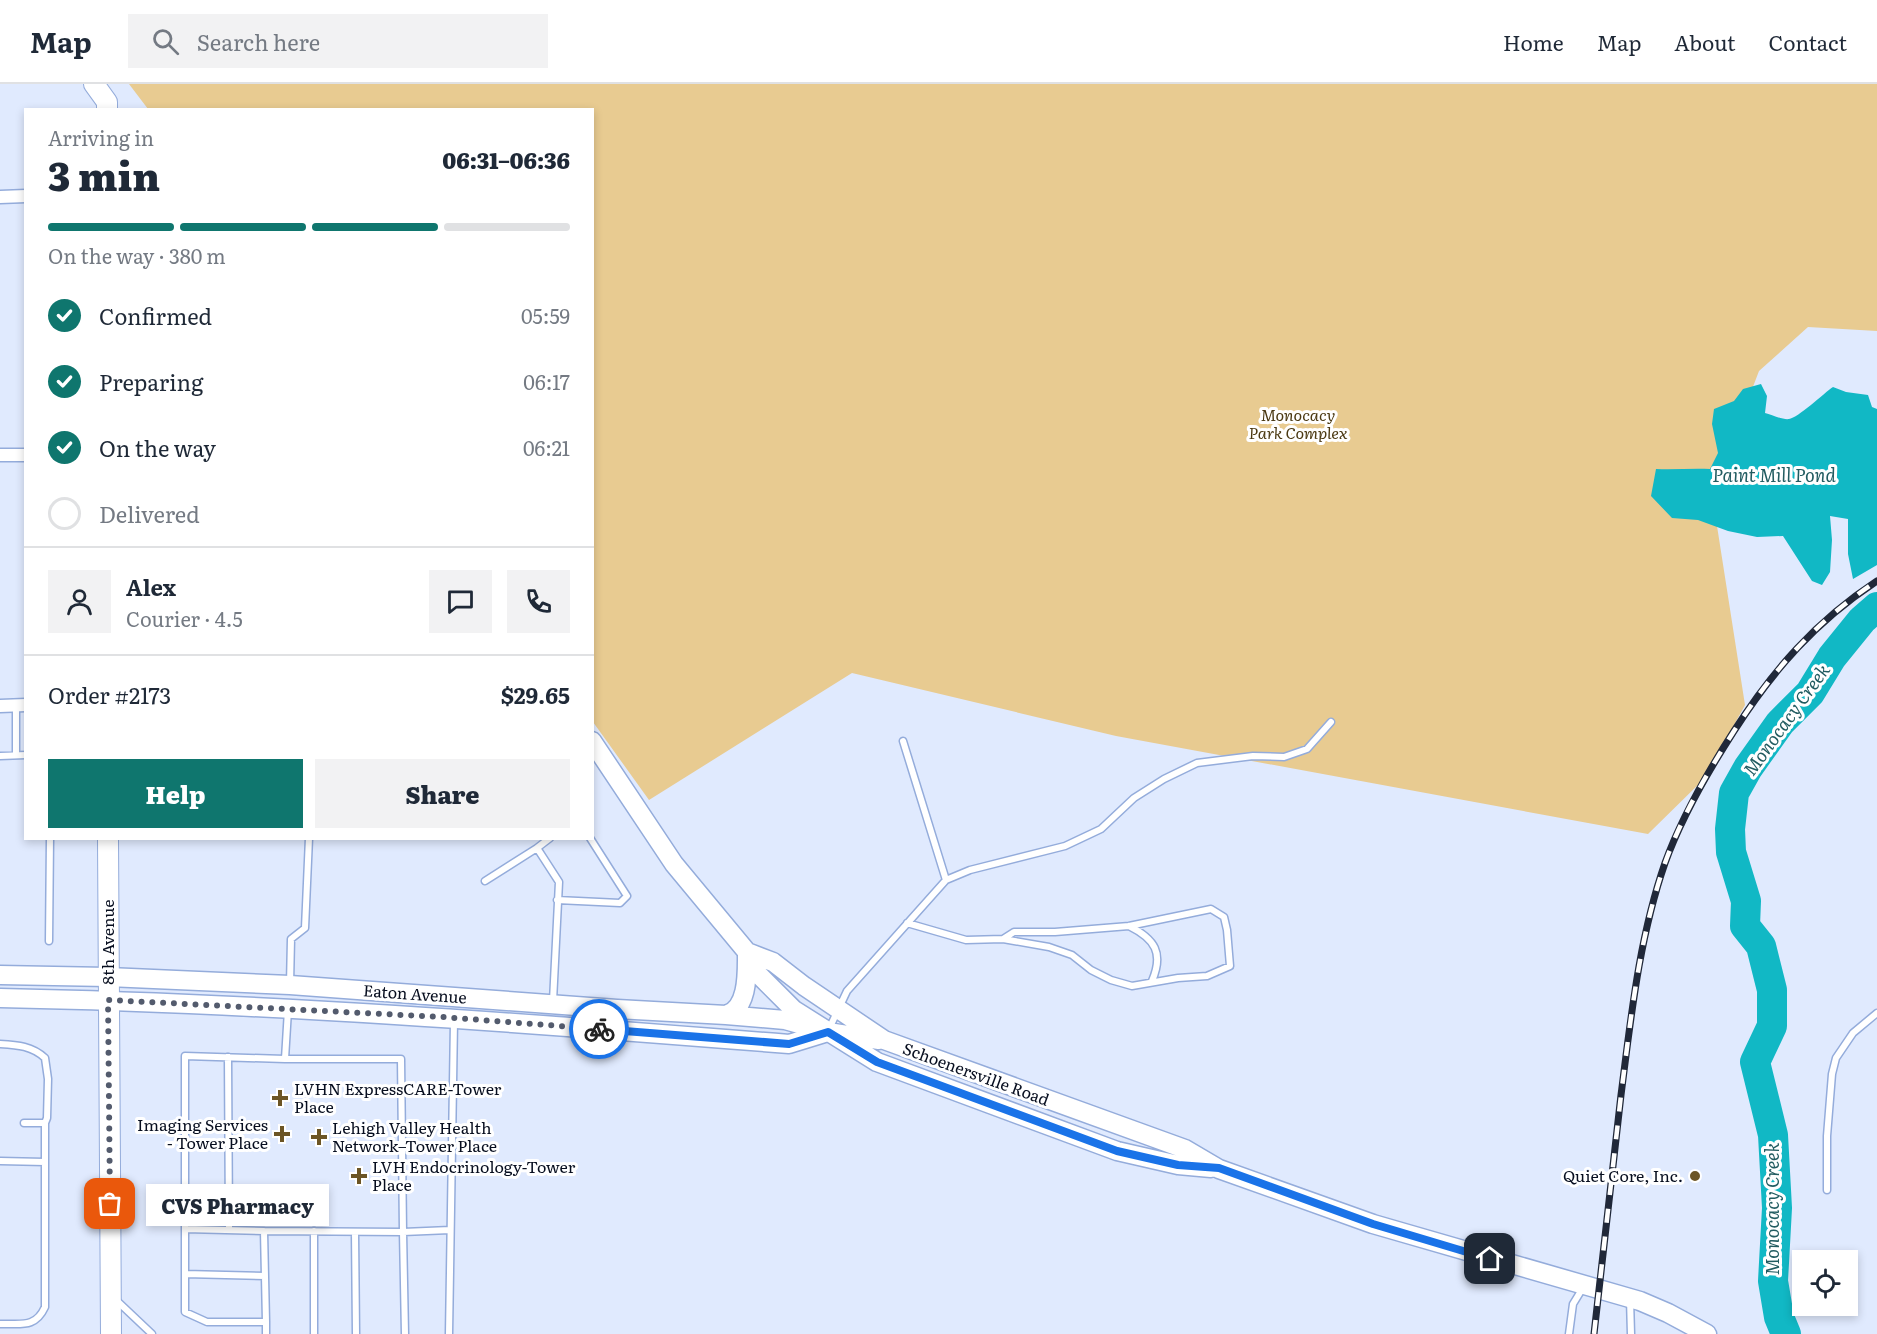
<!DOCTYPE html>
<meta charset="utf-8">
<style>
:root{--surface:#fff;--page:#f2f2f3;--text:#1f2937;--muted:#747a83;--line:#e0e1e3;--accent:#0f766e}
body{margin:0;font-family:Literata,serif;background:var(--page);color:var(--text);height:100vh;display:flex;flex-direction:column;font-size:22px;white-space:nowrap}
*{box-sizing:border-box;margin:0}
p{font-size:20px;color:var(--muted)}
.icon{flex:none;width:33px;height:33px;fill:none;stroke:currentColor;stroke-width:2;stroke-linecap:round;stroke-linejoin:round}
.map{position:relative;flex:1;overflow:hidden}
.drawer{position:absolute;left:24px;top:24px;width:570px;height:732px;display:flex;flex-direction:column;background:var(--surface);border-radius:0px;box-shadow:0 3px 9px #0003}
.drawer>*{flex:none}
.controls{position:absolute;left:1792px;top:1166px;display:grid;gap:12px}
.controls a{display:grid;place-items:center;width:66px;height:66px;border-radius:0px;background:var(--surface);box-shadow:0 3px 9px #0003;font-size:30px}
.pin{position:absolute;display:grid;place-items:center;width:51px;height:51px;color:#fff;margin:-26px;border-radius:12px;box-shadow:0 3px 9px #0006}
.courier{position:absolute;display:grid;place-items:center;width:60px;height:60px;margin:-30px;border:4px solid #1a73e8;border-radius:50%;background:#fff;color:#222;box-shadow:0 2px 8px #0007}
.bubble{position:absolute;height:42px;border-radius:0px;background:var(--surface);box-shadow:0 3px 9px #0003;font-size:20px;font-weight:800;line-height:42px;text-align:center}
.overview em{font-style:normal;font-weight:800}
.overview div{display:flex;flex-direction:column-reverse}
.overview{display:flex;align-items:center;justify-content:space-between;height:102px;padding:0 24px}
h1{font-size:39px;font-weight:800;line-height:45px}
.bar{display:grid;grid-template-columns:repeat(4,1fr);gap:9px 6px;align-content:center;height:72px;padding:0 24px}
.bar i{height:8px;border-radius:4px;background:var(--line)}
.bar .current{background:var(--accent)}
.bar p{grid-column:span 4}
.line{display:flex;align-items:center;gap:15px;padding:0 24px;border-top:2px solid var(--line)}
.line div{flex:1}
.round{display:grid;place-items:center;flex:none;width:63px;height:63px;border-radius:0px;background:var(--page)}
ol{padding:0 24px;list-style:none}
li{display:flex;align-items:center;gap:18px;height:66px}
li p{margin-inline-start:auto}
li .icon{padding:6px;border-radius:50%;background:var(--accent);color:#fff;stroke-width:4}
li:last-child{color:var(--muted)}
li i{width:33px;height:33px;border:3px solid var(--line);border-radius:50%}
.button{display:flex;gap:12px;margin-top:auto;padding:12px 24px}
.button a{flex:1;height:69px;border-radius:0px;background:var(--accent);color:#fff;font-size:24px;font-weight:800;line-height:69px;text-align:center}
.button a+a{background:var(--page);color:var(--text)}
header{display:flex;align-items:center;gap:36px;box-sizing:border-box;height:84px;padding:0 30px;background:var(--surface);border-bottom:2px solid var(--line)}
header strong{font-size:28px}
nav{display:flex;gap:33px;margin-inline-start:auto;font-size:21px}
.search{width:420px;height:54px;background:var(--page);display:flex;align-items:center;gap:15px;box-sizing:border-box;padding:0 21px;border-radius:0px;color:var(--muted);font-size:22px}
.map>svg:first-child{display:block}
</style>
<header>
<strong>Map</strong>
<div class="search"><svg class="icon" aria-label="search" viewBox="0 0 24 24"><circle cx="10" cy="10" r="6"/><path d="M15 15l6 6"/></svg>Search here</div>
<nav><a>Home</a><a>Map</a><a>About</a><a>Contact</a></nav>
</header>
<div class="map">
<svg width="1877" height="1250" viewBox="0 0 1877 1250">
<rect width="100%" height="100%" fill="#e0eafe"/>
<path fill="#e8cb91" d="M 129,0 L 1877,0 L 1877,247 L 1808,243 L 1759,287 L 1712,410 L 1745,621 L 1705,694 L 1648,750 L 1116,652 L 852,589 L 649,716 L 593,638 L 592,26 L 148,25 Z"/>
<path fill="#11b8c5" d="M 1761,300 L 1767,312 L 1765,329 C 1772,331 1783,336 1789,335 C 1798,334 1824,309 1833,303 L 1846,308 L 1868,311 L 1872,323 L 1877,325 L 1877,481 L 1853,495 L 1848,470 L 1848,435 L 1830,432 L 1832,456 L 1830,488 L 1822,501 L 1812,497 L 1783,452 L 1757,453 L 1728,447 L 1698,436 L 1672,434 L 1651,412 L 1656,385 C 1674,386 1692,384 1710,385 L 1718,369 L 1712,340 L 1714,325 L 1734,317 L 1743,305 Z"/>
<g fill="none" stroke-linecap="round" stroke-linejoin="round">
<path stroke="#11b8c5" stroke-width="30" d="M 1786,1250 L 1779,1233 L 1773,1197 L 1777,1124 L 1773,1051 L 1755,978 L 1772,942 L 1772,906 L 1761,862 L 1745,842 L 1746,817 L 1731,768 L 1730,745 L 1734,709 L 1748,684 L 1780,639 L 1810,609 L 1832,573 L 1862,536 L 1877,523"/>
<defs>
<path id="lane" d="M 16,622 L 16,671
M 903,657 L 946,796
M 0,672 L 26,671
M 537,764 L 550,754
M 485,797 L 537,764 L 559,798 L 553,917
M 557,816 L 620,819 L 627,812 L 590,754
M 907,839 L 966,856 L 1003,855 L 1049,863 L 1072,871 L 1091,886 L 1111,896 L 1132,902 L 1178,894 L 1207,892 L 1230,882 L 1227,846 L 1224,833 L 1211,825 L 1129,842 L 1055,848 L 1014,848 L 1003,855
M 1129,842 C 1155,855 1164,869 1152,897
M 49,857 L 50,754
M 290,900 L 291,855 L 305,844 L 309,754
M 829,945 L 847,907 L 946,796 L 970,786 L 1065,762 L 1101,745 L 1134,714 L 1164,695 L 1197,679 L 1253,672 L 1284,673 L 1307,665 L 1331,638
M 0,960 C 18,961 32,962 45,974 L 48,995 L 47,1034 L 45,1039 L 24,1039
M 228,973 L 229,1146
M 285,975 L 401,975 L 403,1148 L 264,1147 L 266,1238 L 207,1238 L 185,1228 L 185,972 L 285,975 L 288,926
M 0,1077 L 45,1078
M 1827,1106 L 1827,1052 L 1832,990 L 1836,974 L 1853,949 L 1877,929
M 185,1145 L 264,1147
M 314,1147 L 314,1250
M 355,1148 L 356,1250
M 185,1190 L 265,1192
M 115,1215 L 152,1250
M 1630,1215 L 1631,1250
M 266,1238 L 266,1250
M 0,1240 C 20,1239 35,1245 45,1223 L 45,1039
M 405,1250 L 403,1148 L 450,1146
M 449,1250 L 454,937
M 1569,1250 L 1573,1220 L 1584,1202"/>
<path id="street" d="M 0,113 L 26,112
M 0,371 L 26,371
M 0,622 L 26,621"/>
<path id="secondary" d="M 592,657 L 674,780 L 747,868 L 757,889 L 794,926 L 877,978 L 1117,1067 L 1178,1081 L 1211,1084
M 747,868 L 773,878 L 804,902 L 884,956 L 1185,1065 L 1219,1085 L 1373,1140 L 1640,1217 L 1668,1229 L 1707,1250
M 0,891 L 108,893 L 290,901 L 617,925 L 726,931 L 785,936 L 828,948 L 879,956
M 0,914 C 264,919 526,939 789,960 L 828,948
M 726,931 C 748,925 747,890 747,872"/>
<path id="primary" d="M 94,0 L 107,18 L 107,26
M 108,754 L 111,1250"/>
</defs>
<use href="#lane" stroke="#94acdb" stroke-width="9"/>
<use href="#street" stroke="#94acdb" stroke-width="15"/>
<use href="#secondary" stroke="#94acdb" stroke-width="21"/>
<use href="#primary" stroke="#94acdb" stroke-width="22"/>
<use href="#lane" stroke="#fff" stroke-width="6"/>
<use href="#street" stroke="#fff" stroke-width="12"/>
<use href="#secondary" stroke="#fff" stroke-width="18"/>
<use href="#primary" stroke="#fff" stroke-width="20"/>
<defs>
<path id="rail" d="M 1594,1250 C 1603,1170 1612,1091 1621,1011 C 1631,933 1639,854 1665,779 C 1682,732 1707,689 1734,647 C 1773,586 1816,537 1877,497"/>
</defs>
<use href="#rail" stroke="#202839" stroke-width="7"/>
<use href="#rail" stroke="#fff" stroke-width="4.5" stroke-dasharray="14" stroke-linecap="butt"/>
</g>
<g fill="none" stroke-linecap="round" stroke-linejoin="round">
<path stroke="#535b6d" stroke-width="6" stroke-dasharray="0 10.8" d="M 110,1120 L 108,916 L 442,933 L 599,945"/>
<path stroke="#1a73e8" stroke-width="8" d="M 599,945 L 789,960 L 828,948 L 877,978 L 1117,1067 L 1178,1081 L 1219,1084 L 1373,1140 L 1490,1175"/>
</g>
<g fill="#6c5525" stroke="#fff" stroke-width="2">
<path d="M277 1005h6v6h6v6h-6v6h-6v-6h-6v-6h6z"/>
<path d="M279 1041h6v6h6v6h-6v6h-6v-6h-6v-6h6z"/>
<path d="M316 1044h6v6h6v6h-6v6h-6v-6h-6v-6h6z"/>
<path d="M356 1083h6v6h6v6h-6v6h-6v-6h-6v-6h6z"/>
<circle cx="1695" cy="1092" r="6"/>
</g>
<g text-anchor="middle" stroke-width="6" stroke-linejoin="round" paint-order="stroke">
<g font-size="16" font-style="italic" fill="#4b3912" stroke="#fff">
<text x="1298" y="337">Monocacy<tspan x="1298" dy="18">Park Complex</tspan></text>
</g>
<g font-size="16" fill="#070e1f" stroke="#fff">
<text transform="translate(108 858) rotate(-90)" y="6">8th Avenue</text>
<text transform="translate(415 910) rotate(4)" y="6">Eaton Avenue</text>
<text transform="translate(976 990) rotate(20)" y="6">Schoenersville Road</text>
</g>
<g font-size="16" fill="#070e1f" stroke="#fff" text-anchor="start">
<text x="294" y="1011">LVHN ExpressCARE-Tower<tspan x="294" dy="18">Place</tspan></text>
<text x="268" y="1047" text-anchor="end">Imaging Services<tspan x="268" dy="18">- Tower Place</tspan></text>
<text x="332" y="1050">Lehigh Valley Health<tspan x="332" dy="18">Network–Tower Place</tspan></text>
<text x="372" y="1089">LVH Endocrinology-Tower<tspan x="372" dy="18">Place</tspan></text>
<text x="1683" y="1098" text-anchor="end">Quiet Core, Inc.</text>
</g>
<g font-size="18" font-style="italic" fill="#225c61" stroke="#fff">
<text x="1774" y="398">Paint Mill Pond</text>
<text transform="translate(1787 636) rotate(-54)" y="6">Monocacy Creek</text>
<text transform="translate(1773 1125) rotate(-90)" y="6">Monocacy Creek</text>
</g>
</g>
</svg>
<div class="controls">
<a><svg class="icon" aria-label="locate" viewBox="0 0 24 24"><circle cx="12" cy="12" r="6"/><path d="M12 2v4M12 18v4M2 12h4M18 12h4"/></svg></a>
</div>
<div class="pin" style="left:110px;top:1120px;background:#ea580c"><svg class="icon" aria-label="bag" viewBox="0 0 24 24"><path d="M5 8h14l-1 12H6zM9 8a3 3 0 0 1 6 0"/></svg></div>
<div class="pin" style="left:1490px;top:1175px;background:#1f2937"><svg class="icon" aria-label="home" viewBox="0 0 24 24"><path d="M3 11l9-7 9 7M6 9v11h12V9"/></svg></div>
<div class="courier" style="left:599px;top:945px"><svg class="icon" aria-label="bike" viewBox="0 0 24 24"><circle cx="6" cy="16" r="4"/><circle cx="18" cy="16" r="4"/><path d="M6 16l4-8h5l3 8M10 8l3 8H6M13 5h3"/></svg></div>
<div class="bubble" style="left:146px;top:1100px;width:183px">CVS Pharmacy</div>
<section class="drawer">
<div class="overview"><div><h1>3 min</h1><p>Arriving in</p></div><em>06:31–06:36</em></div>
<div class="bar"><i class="current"></i><i class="current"></i><i class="current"></i><i></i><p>On the way · 380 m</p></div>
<ol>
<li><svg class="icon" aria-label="check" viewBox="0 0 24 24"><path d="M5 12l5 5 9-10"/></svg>Confirmed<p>05:59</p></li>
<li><svg class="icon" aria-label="check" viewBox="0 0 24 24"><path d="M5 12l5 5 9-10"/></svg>Preparing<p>06:17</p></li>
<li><svg class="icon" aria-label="check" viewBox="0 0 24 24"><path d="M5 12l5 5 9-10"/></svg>On the way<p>06:21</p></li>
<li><i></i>Delivered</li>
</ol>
<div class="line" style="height:108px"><a class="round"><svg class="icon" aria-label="person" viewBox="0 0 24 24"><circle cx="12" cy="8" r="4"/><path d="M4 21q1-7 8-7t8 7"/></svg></a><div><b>Alex</b><p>Courier · 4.5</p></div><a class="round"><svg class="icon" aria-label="chat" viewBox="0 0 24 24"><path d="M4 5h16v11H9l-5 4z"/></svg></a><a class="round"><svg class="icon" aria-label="phone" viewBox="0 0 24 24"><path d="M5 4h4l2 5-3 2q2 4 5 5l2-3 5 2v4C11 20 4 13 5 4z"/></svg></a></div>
<div class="line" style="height:78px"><div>Order #2173</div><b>$29.65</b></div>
<div class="button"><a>Help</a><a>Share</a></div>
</section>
</div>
